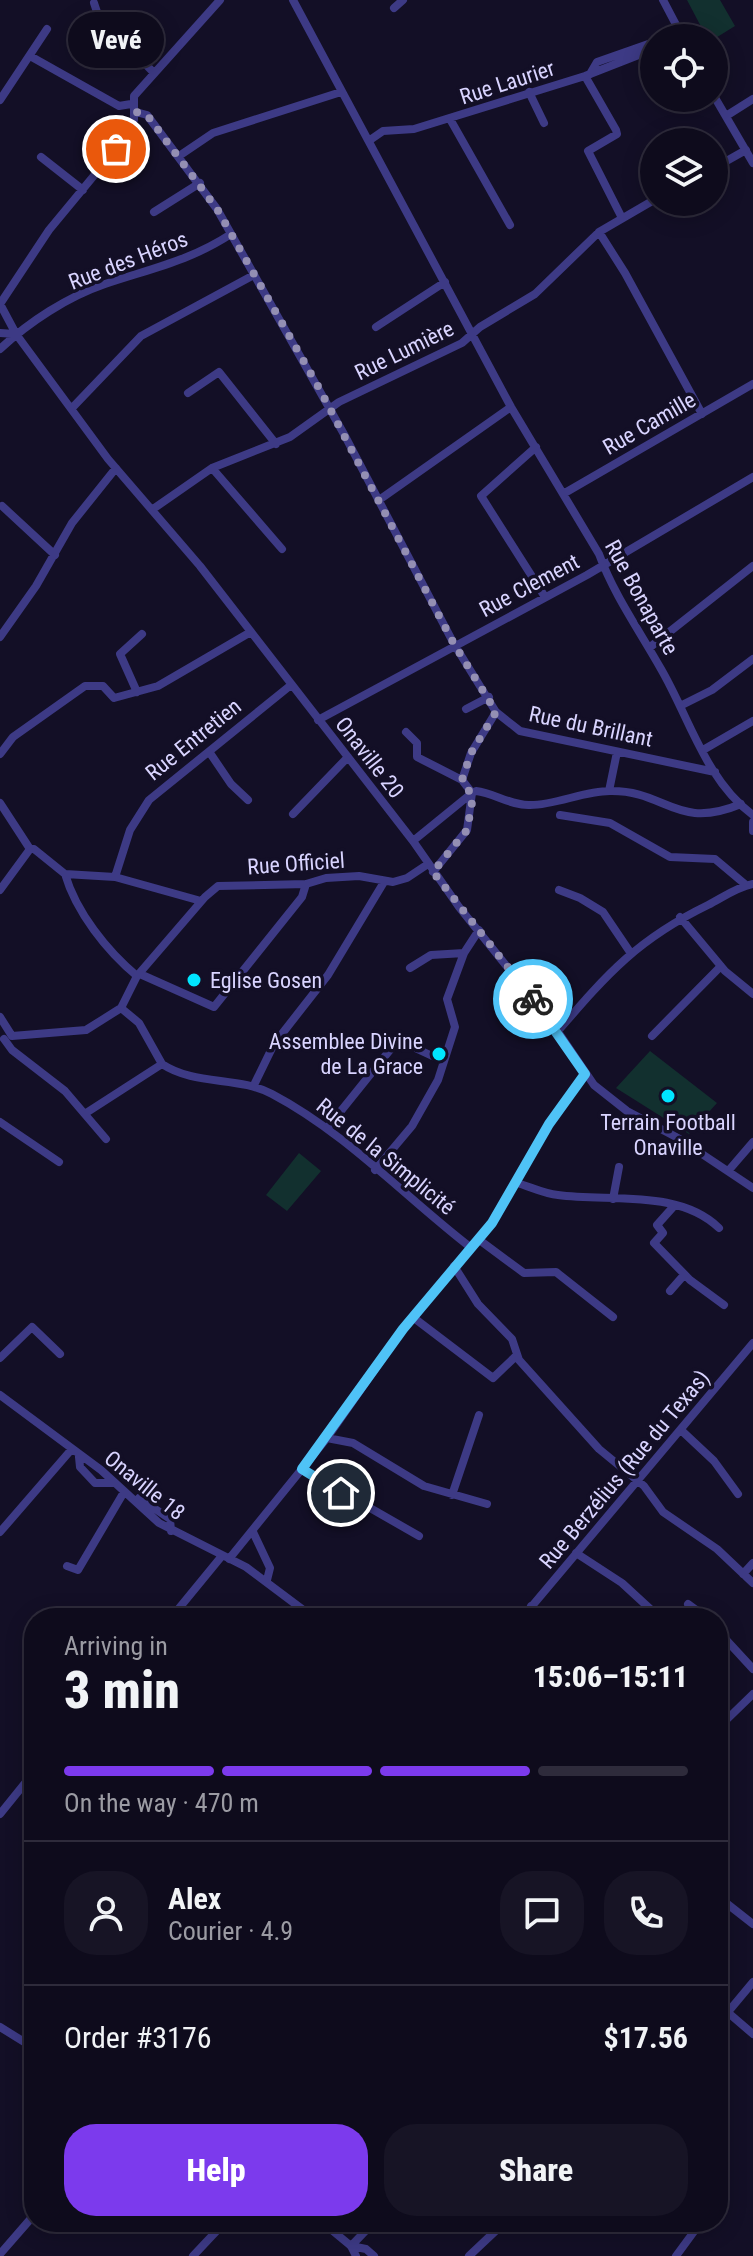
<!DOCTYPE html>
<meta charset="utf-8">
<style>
:root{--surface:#0e0b1c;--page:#171425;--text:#f1f3f6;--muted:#9b9ba3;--line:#2e2b3b;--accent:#7c3aed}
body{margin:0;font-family:"Roboto Condensed",sans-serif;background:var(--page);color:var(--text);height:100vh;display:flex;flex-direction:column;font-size:30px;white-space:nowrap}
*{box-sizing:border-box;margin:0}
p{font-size:26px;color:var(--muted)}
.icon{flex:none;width:44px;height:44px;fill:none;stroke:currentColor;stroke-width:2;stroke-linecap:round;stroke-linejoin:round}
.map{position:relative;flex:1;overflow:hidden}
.panel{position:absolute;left:24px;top:1608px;width:704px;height:624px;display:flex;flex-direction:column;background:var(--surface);border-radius:32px;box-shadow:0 4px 20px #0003,0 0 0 2px var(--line)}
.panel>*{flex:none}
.buttons{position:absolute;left:640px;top:24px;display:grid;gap:16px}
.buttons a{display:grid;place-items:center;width:88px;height:88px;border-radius:50%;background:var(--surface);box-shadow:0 4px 20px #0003,0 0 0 2px var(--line);font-size:40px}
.pin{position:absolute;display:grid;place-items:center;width:68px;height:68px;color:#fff;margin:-34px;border:4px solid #fff;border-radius:50%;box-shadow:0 2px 8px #0007}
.courier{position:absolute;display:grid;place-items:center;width:80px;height:80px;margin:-40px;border:6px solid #4fc3f7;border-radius:50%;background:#fff;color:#222;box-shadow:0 2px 10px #0007}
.bubble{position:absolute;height:56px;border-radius:28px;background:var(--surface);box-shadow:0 4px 20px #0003,0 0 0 2px var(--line);font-size:26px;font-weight:800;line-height:56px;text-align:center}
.headline em{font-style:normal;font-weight:800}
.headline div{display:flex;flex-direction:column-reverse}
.headline{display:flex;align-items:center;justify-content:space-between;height:136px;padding:0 40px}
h1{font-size:52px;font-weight:800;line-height:60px}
.bar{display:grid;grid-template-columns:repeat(4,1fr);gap:12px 8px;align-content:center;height:96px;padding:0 40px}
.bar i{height:10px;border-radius:6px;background:var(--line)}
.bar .on{background:var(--accent)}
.bar p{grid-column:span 4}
.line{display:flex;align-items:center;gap:20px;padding:0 40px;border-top:2px solid var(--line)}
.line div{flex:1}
.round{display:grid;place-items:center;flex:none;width:84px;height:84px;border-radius:32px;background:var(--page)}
.primary-button{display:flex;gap:16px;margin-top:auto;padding:16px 40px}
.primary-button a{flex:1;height:92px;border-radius:32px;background:var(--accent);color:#fff;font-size:32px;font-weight:800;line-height:92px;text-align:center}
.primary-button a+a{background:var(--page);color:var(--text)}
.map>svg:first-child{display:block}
</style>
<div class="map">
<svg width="753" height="2256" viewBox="0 0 753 2256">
<rect width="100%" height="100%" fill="#130f26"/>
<path fill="#12302f" d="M 687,0 L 720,0 L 735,26 L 714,39 L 707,38 Z
M 650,1051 L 717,1103 L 689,1134 L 616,1088 Z
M 299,1153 L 321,1171 L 287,1211 L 266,1195 Z"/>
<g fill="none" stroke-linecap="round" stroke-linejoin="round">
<path stroke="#3d3a85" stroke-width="8" d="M 293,0 L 511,407 L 599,554 C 614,595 639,630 661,669 C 689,717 706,781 753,815
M 663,0 L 683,38
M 94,3 L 98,15 L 154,73
M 394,8 L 403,0
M 663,38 L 679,31
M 30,56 L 119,106 L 131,104
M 590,74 L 597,62 L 654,42
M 585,76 L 616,130 L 617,134 L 588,151 L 622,218
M 529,92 L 544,123
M 714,96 L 753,163
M 0,100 L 47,29
M 136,112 L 147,115 L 217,209 L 345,436 L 454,644 L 496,712 L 520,731 L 715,772
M 726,116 L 753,99
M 450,119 L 510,225
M 370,140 L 383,131 L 414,129 L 585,76 L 654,49
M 179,156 L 213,133 L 341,92
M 41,157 L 83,190
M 714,168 L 746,150
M 154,212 L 200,183
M 599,232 L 625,273 L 702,414
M 0,304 L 16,334 L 108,459 L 200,566 L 413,841 L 459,907 L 550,1020 L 594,1085 L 627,1111 L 678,1138 L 753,1188
M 0,304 L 49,230 L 116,149 L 134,120 L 134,96 L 220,0
M 376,327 L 445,282
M 0,333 L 15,334
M 0,349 C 29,322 67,297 105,284 C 149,269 190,261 231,234
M 188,393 L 219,372 L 276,444
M 73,407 L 141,336 L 252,276
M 536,447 L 481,496 L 545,597
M 212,468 L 282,549
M 563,494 L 753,384
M 379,500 L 511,407
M 2,506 L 55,555
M 153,509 L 212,468 L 290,437 L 339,402 L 462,343 L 480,327 L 535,294 L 599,232 L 654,200
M 0,637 L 36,586 L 72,523 L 116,468
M 649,648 L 753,566
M 137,692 L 120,654 L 142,634
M 680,706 L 712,690 L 753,659
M 466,709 L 489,697
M 318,720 L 587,575 L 753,477
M 406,732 L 417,743 L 417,757 L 462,780
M 703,750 L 753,721
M 210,753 L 231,784 L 248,800
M 0,754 L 13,737 L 85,686 L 103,686 L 114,698 L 158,686 L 249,633
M 609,791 L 617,752
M 0,803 L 30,849 L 0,890
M 293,814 L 348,757
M 560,815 L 610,823 L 670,857 L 715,859 L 746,885
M 753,822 L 753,831
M 413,841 L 472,793 L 462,780 L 471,753 L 496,712
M 30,849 L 34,849 L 65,874 L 115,877 L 201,901
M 433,872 L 467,830 L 472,793 L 476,791 C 494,793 512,806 530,805 C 557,805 583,791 610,791 C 666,790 676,831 741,804
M 65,874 C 76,912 107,951 137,976
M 115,877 L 130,830 L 149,800 L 291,685
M 559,890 L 580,898 L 603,912 L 630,952
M 680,917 L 725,971 L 753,994
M 410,968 L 431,955 L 464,953
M 140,974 L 214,1007 L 302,897 L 306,884
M 121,1008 L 139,1023 L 162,1064 C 195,1086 239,1076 272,1094 C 346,1133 404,1196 470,1247
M 0,1017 L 12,1036 L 86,1030 L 121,1008 L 137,976 L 205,897 L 218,886 L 306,884 L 326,878 L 359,876 L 393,882 L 407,878 L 428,864
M 558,1031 C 608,973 638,939 708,905 C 722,898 737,887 753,884
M 652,1036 L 721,966
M 4,1039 L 12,1050 L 65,1091 L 106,1139
M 254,1085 L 274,1044 L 328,975 L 384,882
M 86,1113 L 162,1064
M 0,1122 L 59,1162
M 328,1127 L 398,1040 L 443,1061
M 375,1170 L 412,1126 L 438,1080 L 455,1027 L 447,999 L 464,953 L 479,930
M 729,1170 L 753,1142
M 517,1183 C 531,1187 544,1194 558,1195 C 610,1202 679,1189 719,1228
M 613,1199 L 619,1167
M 674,1206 L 657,1225 L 663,1233 L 654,1243 L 690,1280 L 724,1305
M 478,1239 L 524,1273 L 556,1272 L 613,1317
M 454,1266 L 478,1304 L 512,1339 L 519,1360 L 599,1449 L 644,1486 L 663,1512 L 717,1549 L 753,1583
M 670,1291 L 684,1275
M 414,1318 L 493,1378 L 516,1356
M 0,1358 L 32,1327 L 60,1354
M 0,1395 L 101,1470 L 159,1523 L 246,1567 L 314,1618
M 682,1431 L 714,1461 L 738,1494
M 327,1438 L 353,1443 L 424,1486 L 487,1504
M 79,1457 L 80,1467 L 95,1483 L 114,1483
M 302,1469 L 419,1536
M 452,1495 L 479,1415
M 139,1498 L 170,1519 L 171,1531
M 0,1532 L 71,1450
M 253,1532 L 270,1568 L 267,1580
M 576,1553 L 622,1583 L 660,1618
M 229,1559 L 327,1438 L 403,1329 L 492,1223 L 549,1124 L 585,1074
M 67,1566 L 78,1570 L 124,1492
M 743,1574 L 753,1563
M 688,1604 L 707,1618
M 531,1606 L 545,1618
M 171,1618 L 221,1557
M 522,1618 L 753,1343
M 718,1631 L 753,1669
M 718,1728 L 753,1694
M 0,1814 L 34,1772
M 721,1899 L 753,1924
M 718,2004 L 753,2034
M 728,2012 L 753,1982
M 0,2027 L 34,2048
M 322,2222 L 351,2246 L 356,2256
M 0,2254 L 34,2215
M 193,2256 L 225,2222
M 374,2256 L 366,2249 L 351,2246 L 374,2222
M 469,2256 L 505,2222
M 676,2256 L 701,2222"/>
</g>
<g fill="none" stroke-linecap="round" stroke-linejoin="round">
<path stroke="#948fb3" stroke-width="8" stroke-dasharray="0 14.4" d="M 116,149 L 136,112 L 147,115 L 217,209 L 319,388 L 454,644 L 496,712 L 471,753 L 462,780 L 473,797 L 467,830 L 433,872 L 533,999"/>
<path stroke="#4fc3f7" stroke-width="10" d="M 341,1493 L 302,1469 L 403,1329 L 492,1223 L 549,1124 L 585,1074 L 533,999"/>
</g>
<g fill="#00e5ff" stroke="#130f26" stroke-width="3">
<circle cx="194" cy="980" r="8"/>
<circle cx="439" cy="1054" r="8"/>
<circle cx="668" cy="1096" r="8"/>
</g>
<g text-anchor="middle" stroke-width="7" stroke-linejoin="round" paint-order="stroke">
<g font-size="22" fill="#d9d4ff" stroke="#130f26">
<text transform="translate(507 82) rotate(-18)" y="8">Rue Laurier</text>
<text transform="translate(128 260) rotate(-21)" y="8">Rue des Héros</text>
<text transform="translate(404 350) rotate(-26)" y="8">Rue Lumière</text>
<text transform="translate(649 423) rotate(-30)" y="8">Rue Camille</text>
<text transform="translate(529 585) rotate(-28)" y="8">Rue Clement</text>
<text transform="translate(642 597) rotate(61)" y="8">Rue Bonaparte</text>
<text transform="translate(591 726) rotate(12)" y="8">Rue du Brillant</text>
<text transform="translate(193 739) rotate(-39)" y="8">Rue Entretien</text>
<text transform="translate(370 757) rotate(52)" y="8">Onaville 20</text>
<text transform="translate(296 863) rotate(-4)" y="8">Rue Officiel</text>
<text transform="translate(386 1156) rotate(39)" y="8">Rue de la Simplicité</text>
<text transform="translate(624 1469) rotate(-50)" y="8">Rue Berzélius (Rue du Texas)</text>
<text transform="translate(145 1485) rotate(39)" y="8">Onaville 18</text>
</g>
<g font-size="22" fill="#d9d4ff" stroke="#130f26" text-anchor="start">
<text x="210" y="988">Eglise Gosen</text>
<text x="423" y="1049" text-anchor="end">Assemblee Divine<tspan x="423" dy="25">de La Grace</tspan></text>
<text x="668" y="1130" text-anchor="middle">Terrain Football<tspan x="668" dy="25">Onaville</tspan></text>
</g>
</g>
</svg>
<div class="buttons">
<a><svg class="icon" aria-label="locate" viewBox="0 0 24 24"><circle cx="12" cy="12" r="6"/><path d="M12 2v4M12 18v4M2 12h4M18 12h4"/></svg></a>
<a><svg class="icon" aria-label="layers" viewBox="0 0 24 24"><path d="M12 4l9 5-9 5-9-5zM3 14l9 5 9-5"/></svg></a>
</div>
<div class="pin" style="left:116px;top:149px;background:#ea580c"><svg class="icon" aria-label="bag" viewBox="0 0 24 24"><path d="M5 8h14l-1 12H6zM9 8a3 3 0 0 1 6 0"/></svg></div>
<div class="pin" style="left:341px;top:1493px;background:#1f2937"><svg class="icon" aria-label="home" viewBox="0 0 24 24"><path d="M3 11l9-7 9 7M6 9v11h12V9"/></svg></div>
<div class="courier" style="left:533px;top:999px"><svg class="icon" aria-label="bike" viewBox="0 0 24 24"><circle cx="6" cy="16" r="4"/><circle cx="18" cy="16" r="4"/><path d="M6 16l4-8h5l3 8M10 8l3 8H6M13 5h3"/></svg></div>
<div class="bubble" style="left:68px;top:12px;width:96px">Vevé</div>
<section class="panel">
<div class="headline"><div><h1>3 min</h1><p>Arriving in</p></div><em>15:06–15:11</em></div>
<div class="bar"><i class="on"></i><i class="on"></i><i class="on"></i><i></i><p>On the way · 470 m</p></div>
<div class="line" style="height:144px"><a class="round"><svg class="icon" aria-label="person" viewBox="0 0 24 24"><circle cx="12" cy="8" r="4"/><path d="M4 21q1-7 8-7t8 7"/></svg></a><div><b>Alex</b><p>Courier · 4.9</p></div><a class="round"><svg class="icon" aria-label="chat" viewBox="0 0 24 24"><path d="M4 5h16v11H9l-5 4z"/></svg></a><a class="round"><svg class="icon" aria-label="phone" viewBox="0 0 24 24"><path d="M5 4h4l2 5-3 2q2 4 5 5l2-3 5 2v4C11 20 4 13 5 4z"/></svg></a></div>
<div class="line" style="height:104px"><div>Order #3176</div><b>$17.56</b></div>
<div class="primary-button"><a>Help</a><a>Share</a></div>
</section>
</div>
